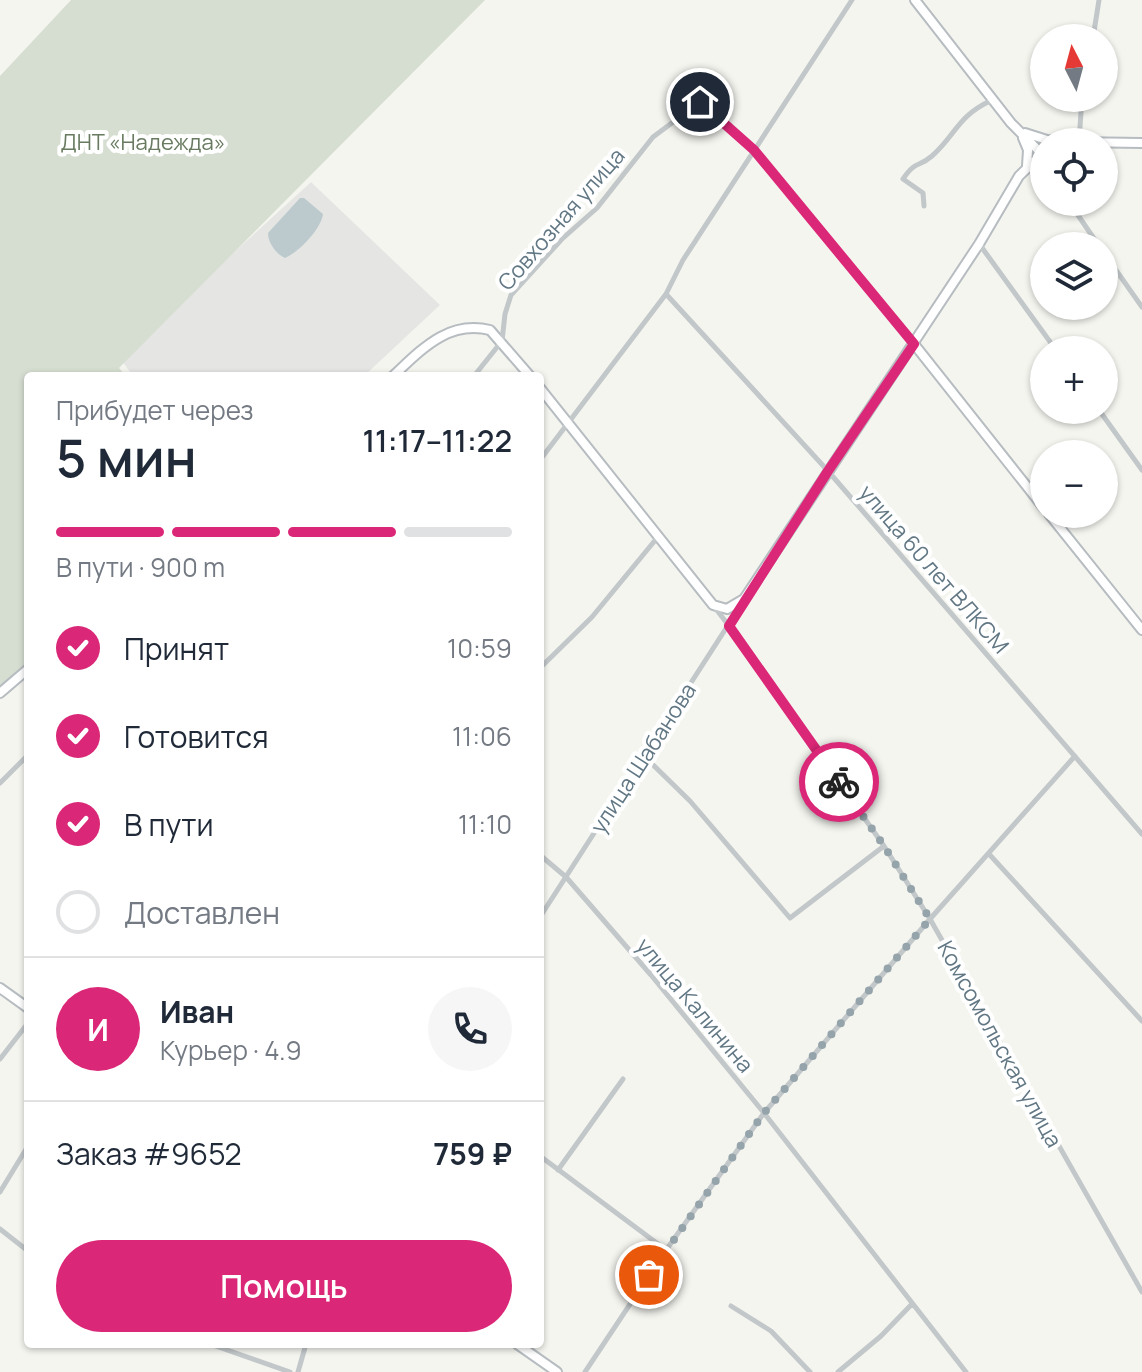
<!DOCTYPE html>
<html lang="ru">
<meta charset="utf-8">
<style>
:root{--surface:#fff;--page:#f6f6f7;--text:#1f2937;--muted:#747a83;--line:#e0e1e3;--accent:#db2777}
body{margin:0;font-family:Manrope,sans-serif;background:var(--page);color:var(--text);height:100vh;display:flex;flex-direction:column;font-size:30px;white-space:nowrap}
*{box-sizing:border-box;margin:0}
p{font-size:26px;color:var(--muted)}
.icon{flex:none;width:44px;height:44px;fill:none;stroke:currentColor;stroke-width:2;stroke-linecap:round;stroke-linejoin:round}
.map{position:relative;flex:1;overflow:hidden}
.side{position:absolute;left:24px;top:372px;width:520px;height:976px;display:flex;flex-direction:column;background:var(--surface);border-radius:8px;box-shadow:0 2px 6px #0004}
.side>*{flex:none}
.needle{width:52px;rotate:354deg}
.controls{position:absolute;left:1030px;top:24px;display:grid;gap:16px}
.controls a{display:grid;place-items:center;width:88px;height:88px;border-radius:50%;background:var(--surface);box-shadow:0 2px 6px #0004;font-size:40px}
.pin{position:absolute;display:grid;place-items:center;width:68px;height:68px;color:#fff;margin:-34px;border:4px solid #fff;border-radius:50%;box-shadow:0 2px 8px #0007}
.courier{position:absolute;display:grid;place-items:center;width:80px;height:80px;margin:-40px;border:6px solid #db2777;border-radius:50%;background:#fff;color:#222;box-shadow:0 2px 10px #0007}
.head em{font-style:normal;font-weight:600}
.head div{display:flex;flex-direction:column-reverse}
.head{display:flex;align-items:center;justify-content:space-between;height:136px;padding:0 32px}
h1{font-size:52px;font-weight:600;line-height:60px}
.bar{display:grid;grid-template-columns:repeat(4,1fr);gap:12px 8px;align-content:center;height:96px;padding:0 32px}
.bar i{height:10px;border-radius:6px;background:var(--line)}
.bar .selected{background:var(--accent)}
.bar p{grid-column:span 4}
.line{display:flex;align-items:center;gap:20px;padding:0 32px;border-top:2px solid var(--line)}
.line div{flex:1}
.round{display:grid;place-items:center;flex:none;width:84px;height:84px;border-radius:42px;background:var(--page)}
ol{padding:0 32px;list-style:none}
li{display:flex;align-items:center;gap:24px;height:88px}
li p{margin-inline-start:auto}
li .icon{padding:8px;border-radius:50%;background:var(--accent);color:#fff;stroke-width:4}
li:last-child{color:var(--muted)}
li i{width:44px;height:44px;border:4px solid var(--line);border-radius:50%}
.primary-button{display:flex;gap:16px;margin-top:auto;padding:16px 32px}
.primary-button a{flex:1;height:92px;border-radius:48px;background:var(--accent);color:#fff;font-size:32px;font-weight:600;line-height:92px;text-align:center}
.map>svg:first-child{display:block}
</style>
<div class="map">
<svg width="1142" height="1372" viewBox="0 0 1142 1372">
<rect width="100%" height="100%" fill="#f5f5f0"/>
<path fill="#e5e6e4" d="M 311,182 L 440,305 L 364,376 L 133,376 L 119,357 Z"/>
<path fill="#d6ddd1" d="M 71,0 L 485,0 L 119,368 L 126,376 L 28,376 L 28,671 L 0,695 L 0,76 Z"/>
<path fill="#bccace" d="M 300,198 L 304,198 L 323,214 C 321,229 299,252 285,258 C 276,254 268,243 268,233 Z"/>
<g fill="none" stroke-linecap="round" stroke-linejoin="round">
<defs>
<path id="secondary" d="M 915,0 L 1011,123 L 1041,153
M 1025,133 L 1047,140 L 1078,141
M 1023,138 L 1028,150 L 1027,166
M 1073,142 L 1142,143
M 914,344 L 1044,508
M 393,376 C 422,349 448,320 490,330 L 530,376
M 540,388 L 713,605 L 727,609 L 744,599 L 979,244 L 1019,176 L 1044,152
M 1049,514 L 1142,630
M 0,693 L 28,669
M 0,988 L 28,1008
M 517,1344 L 557,1372"/>
</defs>
<use href="#secondary" stroke="#b6bcc0" stroke-width="12"/>
<path stroke="#c2c7c9" stroke-width="5" d="M 1093,38 L 1099,0
M 1079,141 L 1082,98
M 1069,202 L 1099,246
M 924,206 L 923,193 L 903,179 C 916,160 918,168 932,156 C 957,134 956,117 992,100
M 980,245 L 1056,350
M 1104,253 L 1142,307
M 666,294 L 828,471 L 1142,834
M 474,376 L 502,341 L 505,314 L 511,295 L 562,239 L 597,208 L 653,137 L 700,102 L 754,150 L 913,343
M 1099,410 L 1142,470
M 540,460 L 666,294 L 683,260 L 852,0
M 713,605 L 729,626 L 884,846 L 930,919 L 1142,1292
M 540,668 L 592,617 L 657,538
M 644,756 L 690,801 L 790,918 L 884,846
M 0,783 L 28,755
M 989,854 L 1142,1021
M 540,855 L 566,877 L 651,975 L 764,1113 L 966,1372
M 540,917 L 743,602
M 0,1059 L 28,1023
M 540,1156 L 666,1250
M 558,1170 L 623,1079
M 0,1192 L 28,1146
M 0,1229 L 28,1251
M 731,1306 L 771,1331 L 810,1372
M 210,1344 L 290,1372
M 298,1372 L 306,1344
M 585,1372 L 666,1250 L 764,1113 L 930,919 L 1075,756
M 838,1372 L 881,1336 L 911,1305"/>
<use href="#secondary" stroke="#fff" stroke-width="8"/>
</g>
<g fill="none" stroke-linecap="round" stroke-linejoin="round">
<path stroke="#95a3aa" stroke-width="8" stroke-dasharray="0 14.4" d="M 649,1275 L 764,1113 L 930,919 L 884,846 L 839,782"/>
<path stroke="#db2777" stroke-width="10" d="M 700,102 L 754,150 L 914,344 L 828,471 L 729,626 L 839,782"/>
</g>
<g text-anchor="middle" stroke-width="8" stroke-linejoin="round" paint-order="stroke">
<g font-size="22" fill="#687b60" stroke="#fff">
<text x="143" y="150">ДНТ «Надежда»</text>
</g>
<g font-size="22" fill="#617784" stroke="#fff">
<text transform="translate(561 219) rotate(-49)" y="8">Совхозная улица</text>
<text transform="translate(934 569) rotate(49)" y="8">улица 60 лет ВЛКСМ</text>
<text transform="translate(643 758) rotate(-57)" y="8">улица Шабанова</text>
<text transform="translate(695 1005) rotate(50)" y="8">улица Калинина</text>
<text transform="translate(1000 1044) rotate(61)" y="8">Комсомольская улица</text>
</g>
</g>
</svg>
<div class="controls">
<a><svg class="needle" viewBox="-14 -14 28 28"><path d="M0-13l5 13h-10z" fill="#e53935"/><path d="M0 13l5-13h-10z" fill="#747a83"/></svg></a>
<a><svg class="icon" aria-label="locate" viewBox="0 0 24 24"><circle cx="12" cy="12" r="6"/><path d="M12 2v4M12 18v4M2 12h4M18 12h4"/></svg></a>
<a><svg class="icon" aria-label="layers" viewBox="0 0 24 24"><path d="M12 4l9 5-9 5-9-5zM3 14l9 5 9-5"/></svg></a>
<a>+</a>
<a>−</a>
</div>
<div class="pin" style="left:649px;top:1275px;background:#ea580c"><svg class="icon" aria-label="bag" viewBox="0 0 24 24"><path d="M5 8h14l-1 12H6zM9 8a3 3 0 0 1 6 0"/></svg></div>
<div class="pin" style="left:700px;top:102px;background:#1f2937"><svg class="icon" aria-label="home" viewBox="0 0 24 24"><path d="M3 11l9-7 9 7M6 9v11h12V9"/></svg></div>
<div class="courier" style="left:839px;top:782px"><svg class="icon" aria-label="bike" viewBox="0 0 24 24"><circle cx="6" cy="16" r="4"/><circle cx="18" cy="16" r="4"/><path d="M6 16l4-8h5l3 8M10 8l3 8H6M13 5h3"/></svg></div>
<section class="side">
<div class="head"><div><h1>5 мин</h1><p>Прибудет через</p></div><em>11:17–11:22</em></div>
<div class="bar"><i class="selected"></i><i class="selected"></i><i class="selected"></i><i></i><p>В пути · 900 m</p></div>
<ol>
<li><svg class="icon" aria-label="check" viewBox="0 0 24 24"><path d="M5 12l5 5 9-10"/></svg>Принят<p>10:59</p></li>
<li><svg class="icon" aria-label="check" viewBox="0 0 24 24"><path d="M5 12l5 5 9-10"/></svg>Готовится<p>11:06</p></li>
<li><svg class="icon" aria-label="check" viewBox="0 0 24 24"><path d="M5 12l5 5 9-10"/></svg>В пути<p>11:10</p></li>
<li><i></i>Доставлен</li>
</ol>
<div class="line" style="height:144px"><b class="round" style="background:var(--accent);color:#fff">И</b><div><b>Иван</b><p>Курьер · 4.9</p></div><a class="round"><svg class="icon" aria-label="phone" viewBox="0 0 24 24"><path d="M5 4h4l2 5-3 2q2 4 5 5l2-3 5 2v4C11 20 4 13 5 4z"/></svg></a></div>
<div class="line" style="height:104px"><div>Заказ #9652</div><b>759 ₽</b></div>
<div class="primary-button"><a>Помощь</a></div>
</section>
</div>
